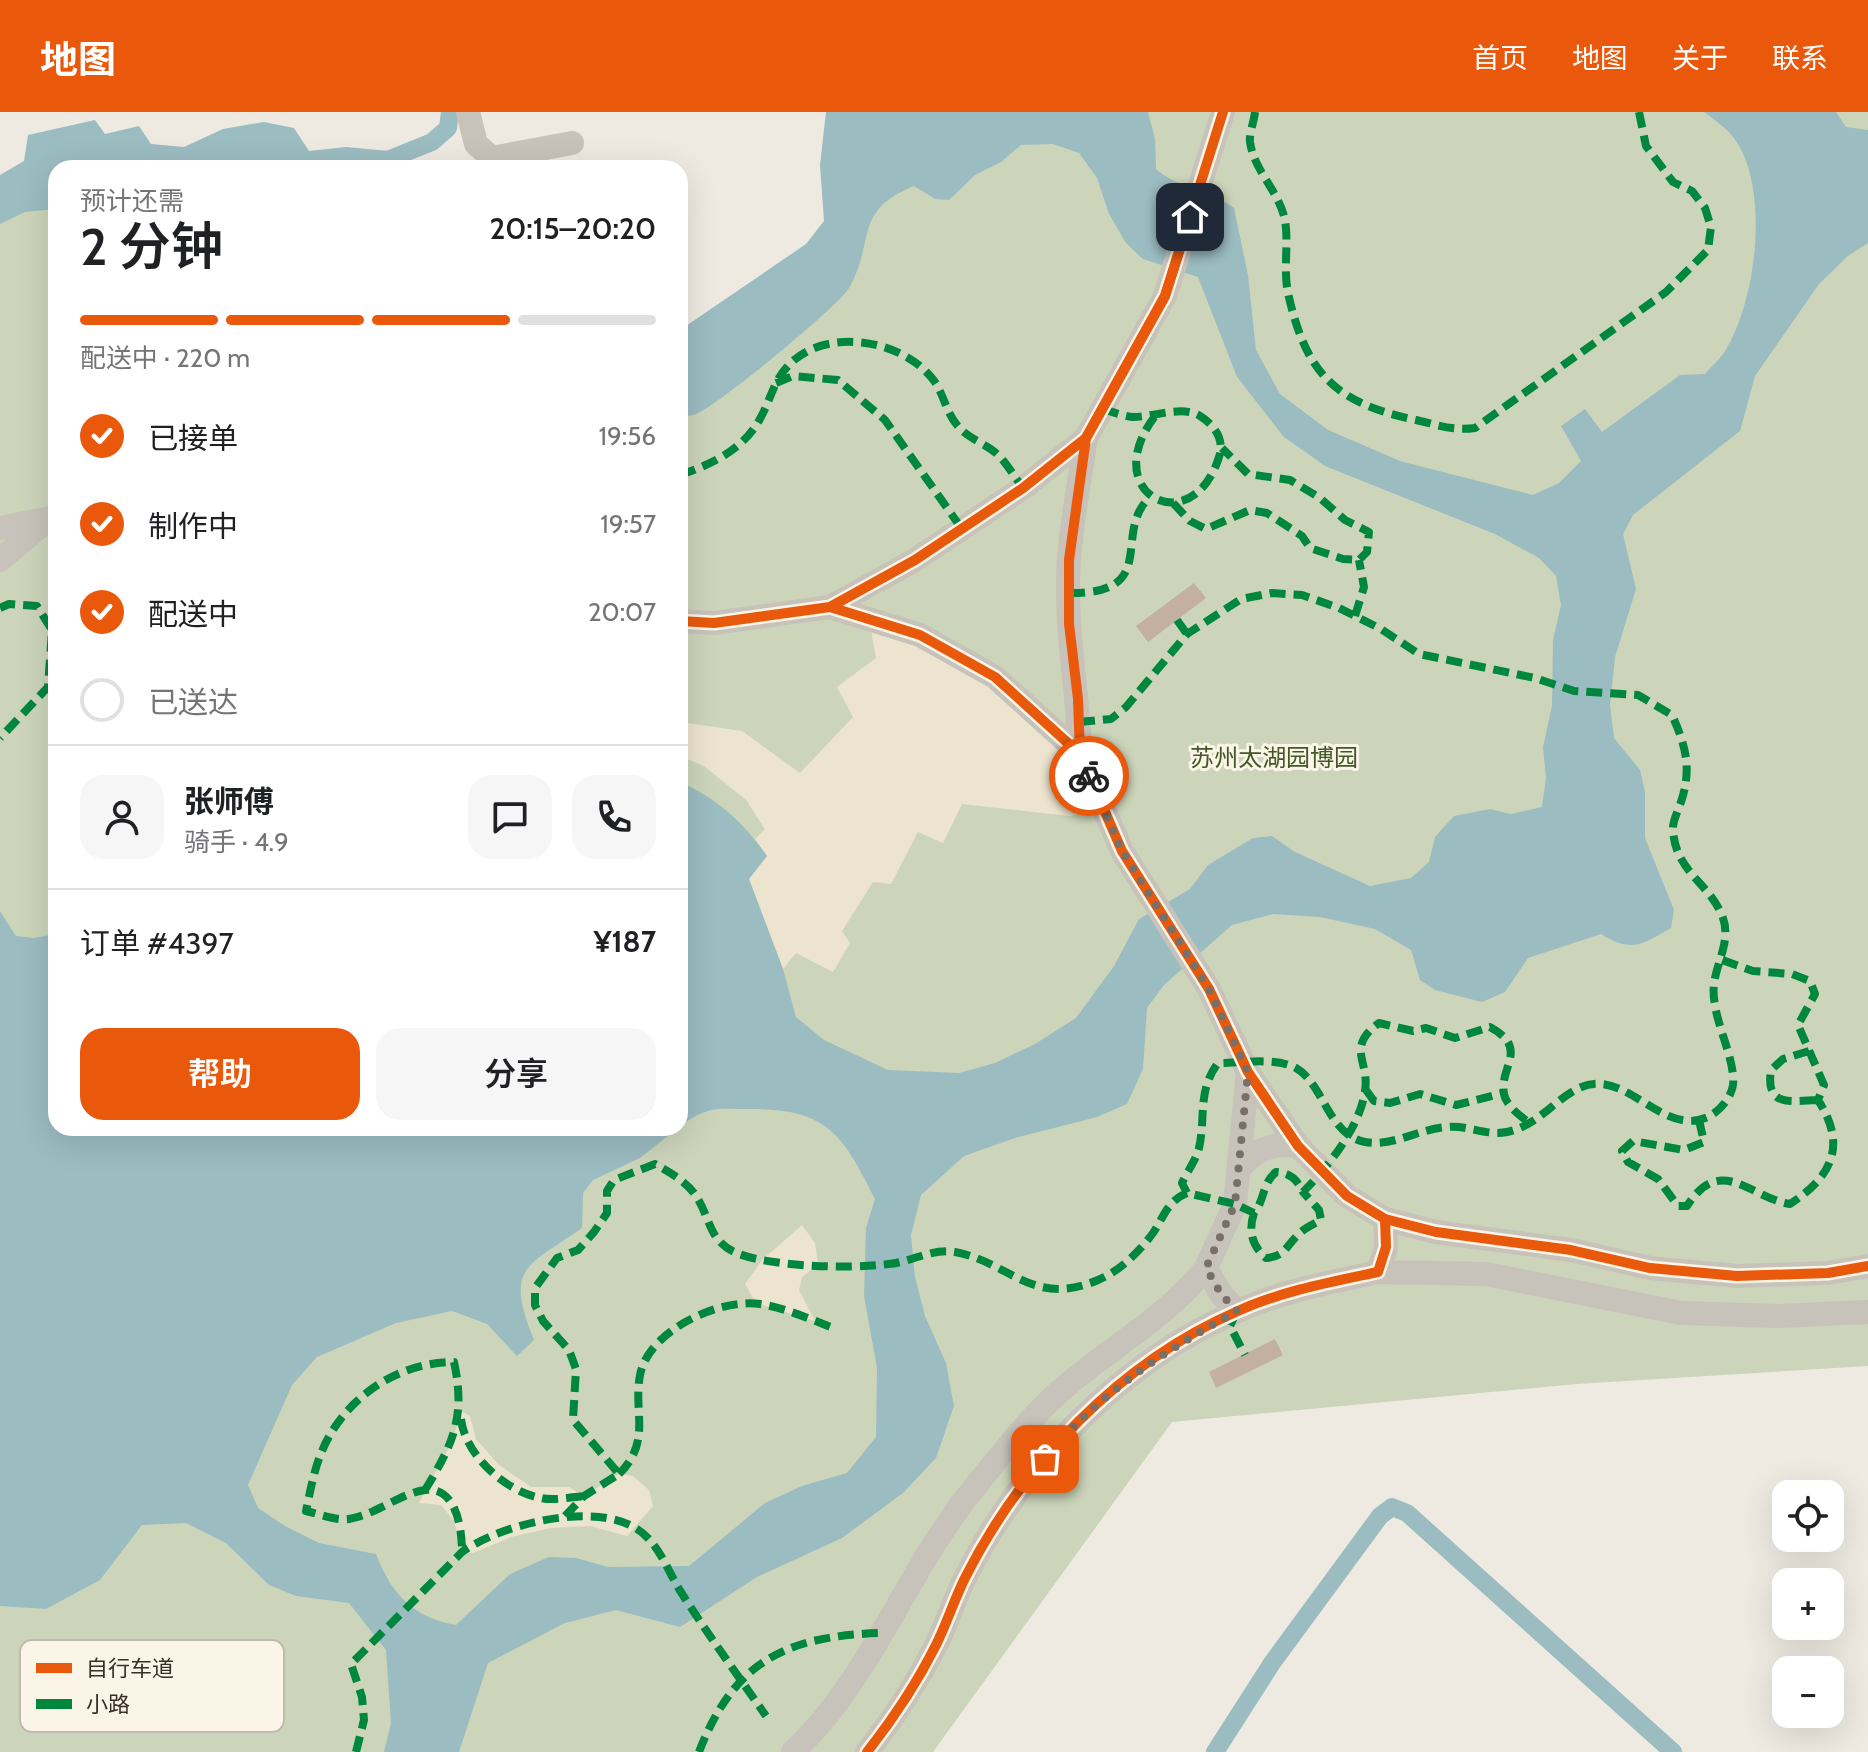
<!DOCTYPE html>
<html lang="zh">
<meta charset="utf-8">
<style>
:root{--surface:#fff;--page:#f6f6f6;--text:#202124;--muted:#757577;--line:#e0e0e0;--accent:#ea580c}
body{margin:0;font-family:Cabin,"Noto Sans SC",sans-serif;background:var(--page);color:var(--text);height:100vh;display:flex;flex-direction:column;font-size:30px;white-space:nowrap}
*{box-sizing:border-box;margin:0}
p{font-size:26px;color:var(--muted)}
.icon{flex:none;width:44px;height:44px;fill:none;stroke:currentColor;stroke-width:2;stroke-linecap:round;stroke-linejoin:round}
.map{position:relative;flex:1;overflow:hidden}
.sheet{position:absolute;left:48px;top:48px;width:640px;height:976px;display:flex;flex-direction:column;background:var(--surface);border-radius:24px;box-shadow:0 8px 32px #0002}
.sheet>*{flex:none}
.tools{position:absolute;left:1772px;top:1368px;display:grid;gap:16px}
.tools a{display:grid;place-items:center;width:72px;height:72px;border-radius:16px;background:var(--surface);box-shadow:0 8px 32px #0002;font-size:40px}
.pin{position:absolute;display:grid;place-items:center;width:68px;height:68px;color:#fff;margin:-34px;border-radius:16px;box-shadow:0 4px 12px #0006}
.courier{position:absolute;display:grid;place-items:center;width:80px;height:80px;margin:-40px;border:6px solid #ea580c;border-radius:50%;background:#fff;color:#222;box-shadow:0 2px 10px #0007}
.headline em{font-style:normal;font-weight:600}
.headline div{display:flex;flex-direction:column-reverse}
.headline{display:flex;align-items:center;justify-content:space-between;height:136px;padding:0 32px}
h1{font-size:52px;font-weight:600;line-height:60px}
.bar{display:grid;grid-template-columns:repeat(4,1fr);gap:12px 8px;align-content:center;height:96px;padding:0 32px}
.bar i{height:10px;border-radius:6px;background:var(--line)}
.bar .selected{background:var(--accent)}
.bar p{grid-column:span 4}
.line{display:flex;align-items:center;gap:20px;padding:0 32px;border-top:2px solid var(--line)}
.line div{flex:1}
.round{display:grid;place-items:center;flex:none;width:84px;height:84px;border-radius:24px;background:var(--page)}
ol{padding:0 32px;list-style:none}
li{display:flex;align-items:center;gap:24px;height:88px}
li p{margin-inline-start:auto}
li .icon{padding:8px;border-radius:50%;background:var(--accent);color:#fff;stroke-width:4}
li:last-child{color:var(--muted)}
li i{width:44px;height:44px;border:4px solid var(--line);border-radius:50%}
.action{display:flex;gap:16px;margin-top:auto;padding:16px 32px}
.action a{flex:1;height:92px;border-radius:24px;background:var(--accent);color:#fff;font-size:32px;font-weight:600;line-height:92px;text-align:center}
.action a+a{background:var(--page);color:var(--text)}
header{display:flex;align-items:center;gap:48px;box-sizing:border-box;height:112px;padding:0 40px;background:var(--accent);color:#fff}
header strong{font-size:38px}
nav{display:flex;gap:44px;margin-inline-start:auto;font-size:28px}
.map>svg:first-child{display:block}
</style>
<header>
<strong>地图</strong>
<nav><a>首页</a><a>地图</a><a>关于</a><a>联系</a></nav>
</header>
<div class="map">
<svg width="1868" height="1640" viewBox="0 0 1868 1640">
<rect width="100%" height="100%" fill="#eeeae1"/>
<path fill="#ccd5ba" d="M 853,0 L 1868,0 L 1868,1254 L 1577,1272 L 1172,1310 L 933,1640 L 0,1640 L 0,103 L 56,87 L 56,1016 L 680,1016 L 680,276 L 836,164 Z"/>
<path fill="#ede4cf" d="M 869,507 L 920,523 L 1080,642 L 1104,697 L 1070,704 L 962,692 L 943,731 L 918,720 L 891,772 L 873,770 L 842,819 L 850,831 L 833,860 L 796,841 L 783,857 L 749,767 L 767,744 L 755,727 L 765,717 L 746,688 L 704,654 L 680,644 L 680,610 L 742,619 L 800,661 L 853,605 L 837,575 L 876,546 Z
M 802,1113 L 815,1131 L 818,1153 L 802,1165 L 799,1178 L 815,1209 L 756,1191 L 745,1172 L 762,1148 Z
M 461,1299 L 470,1304 L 476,1327 L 499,1353 L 531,1375 L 569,1375 L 584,1384 L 619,1362 L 633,1364 L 649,1378 L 653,1394 L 627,1424 L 590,1414 L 551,1416 L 511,1425 L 473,1441 L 462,1440 L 454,1409 L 441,1393 L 419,1391 L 452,1330 Z"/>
<path fill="#9bbcc1" d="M 826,0 L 1148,0 L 1155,27 L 1156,57 C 1179,77 1209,78 1234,96 L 1248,163 L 1256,238 L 1280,282 L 1328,318 L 1400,349 L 1533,383 L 1559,371 L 1581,349 L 1561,314 L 1585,297 L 1602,320 L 1680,263 L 1705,262 C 1711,255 1720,247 1725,239 C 1756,190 1770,79 1736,29 C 1729,18 1715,8 1704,0 L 1836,0 L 1846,15 L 1868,18 L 1868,131 L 1848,144 L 1819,172 L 1755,264 L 1740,319 L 1633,403 L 1623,422 L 1636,477 L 1615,545 L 1610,593 L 1614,626 L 1640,658 L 1645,680 L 1645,726 L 1674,798 L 1671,816 C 1641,833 1632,841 1601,822 L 1528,846 L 1505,880 L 1482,890 L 1435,878 L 1420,868 L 1411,838 L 1375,817 L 1320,805 L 1273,802 L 1232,813 L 1164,873 L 1147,896 L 1143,957 L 1127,992 L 1097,1005 L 1015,1026 L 964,1044 L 921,1083 L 911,1123 L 915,1165 L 925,1204 L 946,1251 L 954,1294 L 936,1346 L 903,1381 L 842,1426 L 757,1465 L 680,1515 L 616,1498 L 565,1511 L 488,1551 L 459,1640 L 384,1640 L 391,1611 L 386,1538 L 349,1491 L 296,1484 L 269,1473 L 226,1431 L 186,1411 L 142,1413 L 100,1468 L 46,1497 L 0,1494 L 0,799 L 16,824 L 34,826 L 56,822 L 56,1016 L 678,1016 L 640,1046 L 593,1068 L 583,1081 L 582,1116 C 527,1155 504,1154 534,1228 L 517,1244 L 487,1212 L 452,1199 L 396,1211 L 317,1245 L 292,1273 L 248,1373 L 258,1396 L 285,1414 L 319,1431 L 376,1442 C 391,1482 414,1506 456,1513 L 510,1462 L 549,1445 L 576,1446 L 608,1455 L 689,1454 L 765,1391 L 802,1374 L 847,1361 L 876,1325 L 877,1256 L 864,1184 L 866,1116 L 875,1087 C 842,1021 827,997 750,997 C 715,997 710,993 680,1014 L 680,670 C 717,686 744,711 767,744 L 749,767 L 783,857 L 796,905 L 824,928 L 888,958 L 959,961 L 995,951 L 1035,932 L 1076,906 L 1114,854 L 1139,807 L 1190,777 L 1208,753 L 1253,726 L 1272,724 L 1295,740 L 1370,774 L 1411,766 L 1429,750 L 1435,725 L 1454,704 L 1490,697 L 1511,702 L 1542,695 L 1546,666 L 1543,635 L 1552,594 L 1553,528 L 1561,493 L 1556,464 L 1539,446 L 1495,422 L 1325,354 L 1284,325 L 1237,265 L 1198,165 L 1143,147 L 1126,131 L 1109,102 L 1097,66 L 1079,41 L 1053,32 L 1021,33 L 1001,50 L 975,63 L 949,88 L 935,87 L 914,74 C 852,99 876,129 849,176 C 839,194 719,292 698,301 C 693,304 686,304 680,304 L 680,218 L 806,132 L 824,109 L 820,53 Z
M 95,8 L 105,22 L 139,14 L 151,32 L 184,35 L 223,17 L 264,10 L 294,16 L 309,39 L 346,35 L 389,39 L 393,54 L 56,56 L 56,97 L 25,100 L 0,112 L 0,63 L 24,49 L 28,23 Z"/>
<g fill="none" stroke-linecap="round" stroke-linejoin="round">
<path stroke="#9bbcc1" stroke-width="18" d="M 370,55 L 432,30 L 448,16 L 450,0
M 1215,1640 L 1272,1551 L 1380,1404 L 1392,1395 L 1407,1401 L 1673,1640"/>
</g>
<path fill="#c3b0a1" d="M 1194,471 L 1206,486 L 1148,530 L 1136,514 Z
M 1275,1227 L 1283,1243 L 1216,1276 L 1209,1260 Z"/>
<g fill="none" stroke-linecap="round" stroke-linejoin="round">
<path stroke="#c7c2ba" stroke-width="24" d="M 468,0 L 476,32 L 492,46 L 572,31
M 0,416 L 50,406
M 0,448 L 50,406
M 830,495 L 915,448 L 1023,376 L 1086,326 L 1165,184 L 1223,0
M 680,509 L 714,511 L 830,495 L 920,523 L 995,565 L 1080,642 L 1122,739 L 1209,877 L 1248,960 L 1298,1034 L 1347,1084 L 1385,1107 L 1436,1120 L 1571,1138 L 1650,1156 L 1737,1164 L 1828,1161 L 1868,1154
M 1080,642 C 1078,577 1064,512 1069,447 C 1072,406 1080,366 1086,326
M 1241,1054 C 1259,1036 1272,1031 1298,1034
M 1378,1160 L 1486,1162 L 1681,1201 L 1778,1204 L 1868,1200
M 1237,1199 L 1221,1182 L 1206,1156 L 1235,1092 L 1248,960
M 793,1640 C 872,1566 906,1459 974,1376 C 1000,1344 1027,1309 1058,1281 C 1107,1237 1164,1208 1206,1156
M 867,1640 C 893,1607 917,1571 936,1533 C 947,1511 954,1488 965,1466 C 1022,1353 1120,1250 1238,1199 C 1282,1179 1331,1170 1378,1160 L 1386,1135 L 1385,1107"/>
<path stroke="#00873e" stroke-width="8" stroke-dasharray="16 8" stroke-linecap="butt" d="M 1255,0 C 1254,10 1249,21 1250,30 C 1254,59 1279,79 1285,108 C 1289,132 1283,157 1288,181 C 1306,262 1335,291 1416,308 C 1437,313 1453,319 1475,316 L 1666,180 L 1708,138 L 1711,115 L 1705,96 L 1692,79 L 1673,70 L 1646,34 L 1639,0
M 776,271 L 793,264 L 838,268 L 885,308 L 962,417
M 1103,297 C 1113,300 1123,304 1133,305 C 1153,305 1183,293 1200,304 C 1215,313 1225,329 1219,345 C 1192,431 1096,382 1155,304
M 680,363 C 713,352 746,336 762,303 C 771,286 774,269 787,255 C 822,215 899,226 931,265 C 943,278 945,299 957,313 C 968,327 985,331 997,342 C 1007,351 1015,366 1023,376
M 1173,391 L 1190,409 L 1206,417 L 1250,398 L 1267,401 L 1302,424 L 1310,436 L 1343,447 L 1359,448 L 1367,440 L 1369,420 L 1345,408 L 1320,386 L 1290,368 L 1248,362 L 1222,336
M 1069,481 C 1161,482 1112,422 1149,386
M 0,496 L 9,492 L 37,494 L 52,518 L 48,575 L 0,626
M 1355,504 L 1364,475 L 1359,448
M 1177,508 L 1187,522
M 1079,610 L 1111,607 L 1126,595 L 1187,522 L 1241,487 L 1272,481 L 1302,483 L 1339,496 L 1381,517 L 1419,542 L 1535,566 L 1574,579 L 1638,583 L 1672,603 C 1686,634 1692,657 1681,690 C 1678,699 1672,710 1673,719 C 1676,759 1707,770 1721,801 C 1733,826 1717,848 1714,872 C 1710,904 1736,945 1733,973 C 1731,986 1720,999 1708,1005 C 1661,1026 1626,954 1579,976 C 1554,988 1537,1014 1507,1020 C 1486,1024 1468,1013 1448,1015 C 1420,1016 1394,1035 1365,1030 C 1328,1023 1324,972 1296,956 C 1276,945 1240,951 1218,951 C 1197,979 1206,1005 1199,1036 C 1196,1048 1187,1060 1182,1071 L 1187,1081 L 1235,1092 L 1254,1101 C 1265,1088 1262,1071 1276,1060 C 1290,1061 1297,1067 1303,1080 C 1328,1055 1360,1015 1365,979 C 1370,949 1345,936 1379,911 L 1413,919 L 1426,916 L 1455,926 L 1490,915 C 1530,937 1499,954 1504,982 C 1506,994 1521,1004 1529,1011
M 1809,939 L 1783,947 L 1771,958 C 1765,996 1791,989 1818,988
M 1366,978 L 1374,989 L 1390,991 L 1420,982 L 1456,993 L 1504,981
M 1699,1008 L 1704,1030 L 1684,1038 L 1633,1029 L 1622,1039 L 1628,1050 L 1658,1067 L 1678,1094 L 1687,1094 C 1721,1041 1750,1086 1790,1092 C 1833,1064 1847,1033 1818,988 L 1824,973 L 1798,913 L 1815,882 L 1810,869 L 1792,862 L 1753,859 L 1722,848
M 1254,1101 C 1248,1119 1252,1134 1266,1146 C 1286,1144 1285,1135 1298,1123 C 1304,1116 1314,1112 1321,1108 L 1319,1098 L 1303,1080
M 1237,1199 L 1230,1214 L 1245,1243
M 461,1307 C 465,1343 506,1380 541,1386 C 554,1389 571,1385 584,1384
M 619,1362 C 652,1329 633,1301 640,1263 C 648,1219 719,1186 760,1192 C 786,1196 812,1208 836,1217
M 425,1378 C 453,1332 466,1305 454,1250 C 396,1250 341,1288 320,1344 C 313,1362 310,1381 306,1399 C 319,1402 336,1409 349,1407 C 375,1403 401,1381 425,1378 C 457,1374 462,1418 462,1440
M 565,1404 L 584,1384 L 619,1362 L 573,1308 L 576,1257 L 569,1238 L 543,1209 L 535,1193 L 535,1176 L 557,1146 L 578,1138 L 594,1120 L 607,1101 L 607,1079 L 614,1068 L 655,1052 C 669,1060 684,1068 694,1081 C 712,1106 707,1130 739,1142 C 775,1155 850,1157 889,1152 C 911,1150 932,1136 955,1140 C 1010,1150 1032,1196 1098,1168 C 1120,1159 1139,1140 1153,1121 C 1164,1105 1167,1089 1187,1081
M 356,1640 L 364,1608 L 362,1585 L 351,1552 L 462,1440 C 501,1412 594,1389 637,1417 C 658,1430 667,1457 679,1477 C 706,1520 737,1562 766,1604
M 699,1640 C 734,1549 786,1524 881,1521"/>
<defs>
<path id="cycleway" d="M 830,495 L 915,448 L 1023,376 L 1086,326 L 1165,184 L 1223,0
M 680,509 L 714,511 L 830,495 L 920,523 L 995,565 L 1080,642 L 1122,739 L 1209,877 L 1248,960 L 1298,1034 L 1347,1084 L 1385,1107 L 1436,1120 L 1571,1138 L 1650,1156 L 1737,1164 L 1828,1161 L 1868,1154
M 867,1640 C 893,1607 917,1571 936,1533 C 947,1511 954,1488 965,1466 C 1022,1353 1120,1250 1238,1199 C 1282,1179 1331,1170 1378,1160 L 1386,1135 L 1385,1107"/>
</defs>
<use href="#cycleway" stroke="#fbf5e8" stroke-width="15"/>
<use href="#cycleway" stroke="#e8590c" stroke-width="10"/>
</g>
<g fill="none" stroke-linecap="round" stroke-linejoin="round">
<path stroke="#787068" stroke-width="8" stroke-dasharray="0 14.4" d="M 1045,1347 C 1097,1282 1165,1239 1237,1199 L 1221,1182 L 1206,1156 L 1235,1092 L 1248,960 L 1209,877 L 1122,739 L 1089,664"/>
<path stroke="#ea580c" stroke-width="10" d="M 1089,664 L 1080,642 L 1078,587 L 1069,512 L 1069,448 L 1086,326 L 1165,184 L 1190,105"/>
</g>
<g text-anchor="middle" stroke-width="6" stroke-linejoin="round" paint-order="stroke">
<g font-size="24" fill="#415829" stroke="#fbf5e8">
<text x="1274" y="654">苏州太湖园博园</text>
</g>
</g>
<rect x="20" y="1528" width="264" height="92" rx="12" fill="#fbf5e8" stroke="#c0baae" stroke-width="2"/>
<rect x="36" y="1551" width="36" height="10" fill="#e8590c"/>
<rect x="36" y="1587" width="36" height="10" fill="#00873e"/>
<g font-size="22" fill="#382f27">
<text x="86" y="1564">自行车道</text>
<text x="86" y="1600">小路</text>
</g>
</svg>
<div class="tools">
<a><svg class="icon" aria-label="locate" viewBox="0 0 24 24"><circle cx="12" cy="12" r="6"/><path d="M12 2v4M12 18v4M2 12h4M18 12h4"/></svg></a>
<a>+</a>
<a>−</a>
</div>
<div class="pin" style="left:1045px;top:1347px;background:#ea580c"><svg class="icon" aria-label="bag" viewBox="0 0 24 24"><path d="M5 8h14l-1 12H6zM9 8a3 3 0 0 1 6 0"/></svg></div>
<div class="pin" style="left:1190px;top:105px;background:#1f2937"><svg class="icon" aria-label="home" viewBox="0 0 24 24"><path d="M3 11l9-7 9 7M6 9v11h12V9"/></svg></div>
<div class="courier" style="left:1089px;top:664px"><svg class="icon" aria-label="bike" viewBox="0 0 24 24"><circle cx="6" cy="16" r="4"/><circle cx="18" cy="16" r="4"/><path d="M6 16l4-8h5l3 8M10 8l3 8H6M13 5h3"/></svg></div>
<section class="sheet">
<div class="headline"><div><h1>2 分钟</h1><p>预计还需</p></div><em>20:15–20:20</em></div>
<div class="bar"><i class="selected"></i><i class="selected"></i><i class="selected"></i><i></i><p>配送中 · 220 m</p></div>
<ol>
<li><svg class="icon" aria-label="check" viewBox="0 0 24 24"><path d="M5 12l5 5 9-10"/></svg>已接单<p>19:56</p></li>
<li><svg class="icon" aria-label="check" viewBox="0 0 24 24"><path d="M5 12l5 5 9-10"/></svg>制作中<p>19:57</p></li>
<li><svg class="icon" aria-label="check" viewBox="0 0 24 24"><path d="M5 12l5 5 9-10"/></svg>配送中<p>20:07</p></li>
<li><i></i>已送达</li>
</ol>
<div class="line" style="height:144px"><a class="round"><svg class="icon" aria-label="person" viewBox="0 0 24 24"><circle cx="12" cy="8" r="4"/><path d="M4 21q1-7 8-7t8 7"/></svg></a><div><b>张师傅</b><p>骑手 · 4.9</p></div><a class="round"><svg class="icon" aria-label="chat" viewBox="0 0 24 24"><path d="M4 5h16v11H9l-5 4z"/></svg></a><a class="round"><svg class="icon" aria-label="phone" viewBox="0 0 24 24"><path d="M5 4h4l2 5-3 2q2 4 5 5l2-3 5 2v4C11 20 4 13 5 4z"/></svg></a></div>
<div class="line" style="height:104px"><div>订单 #4397</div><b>¥187</b></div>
<div class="action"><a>帮助</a><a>分享</a></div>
</section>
</div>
